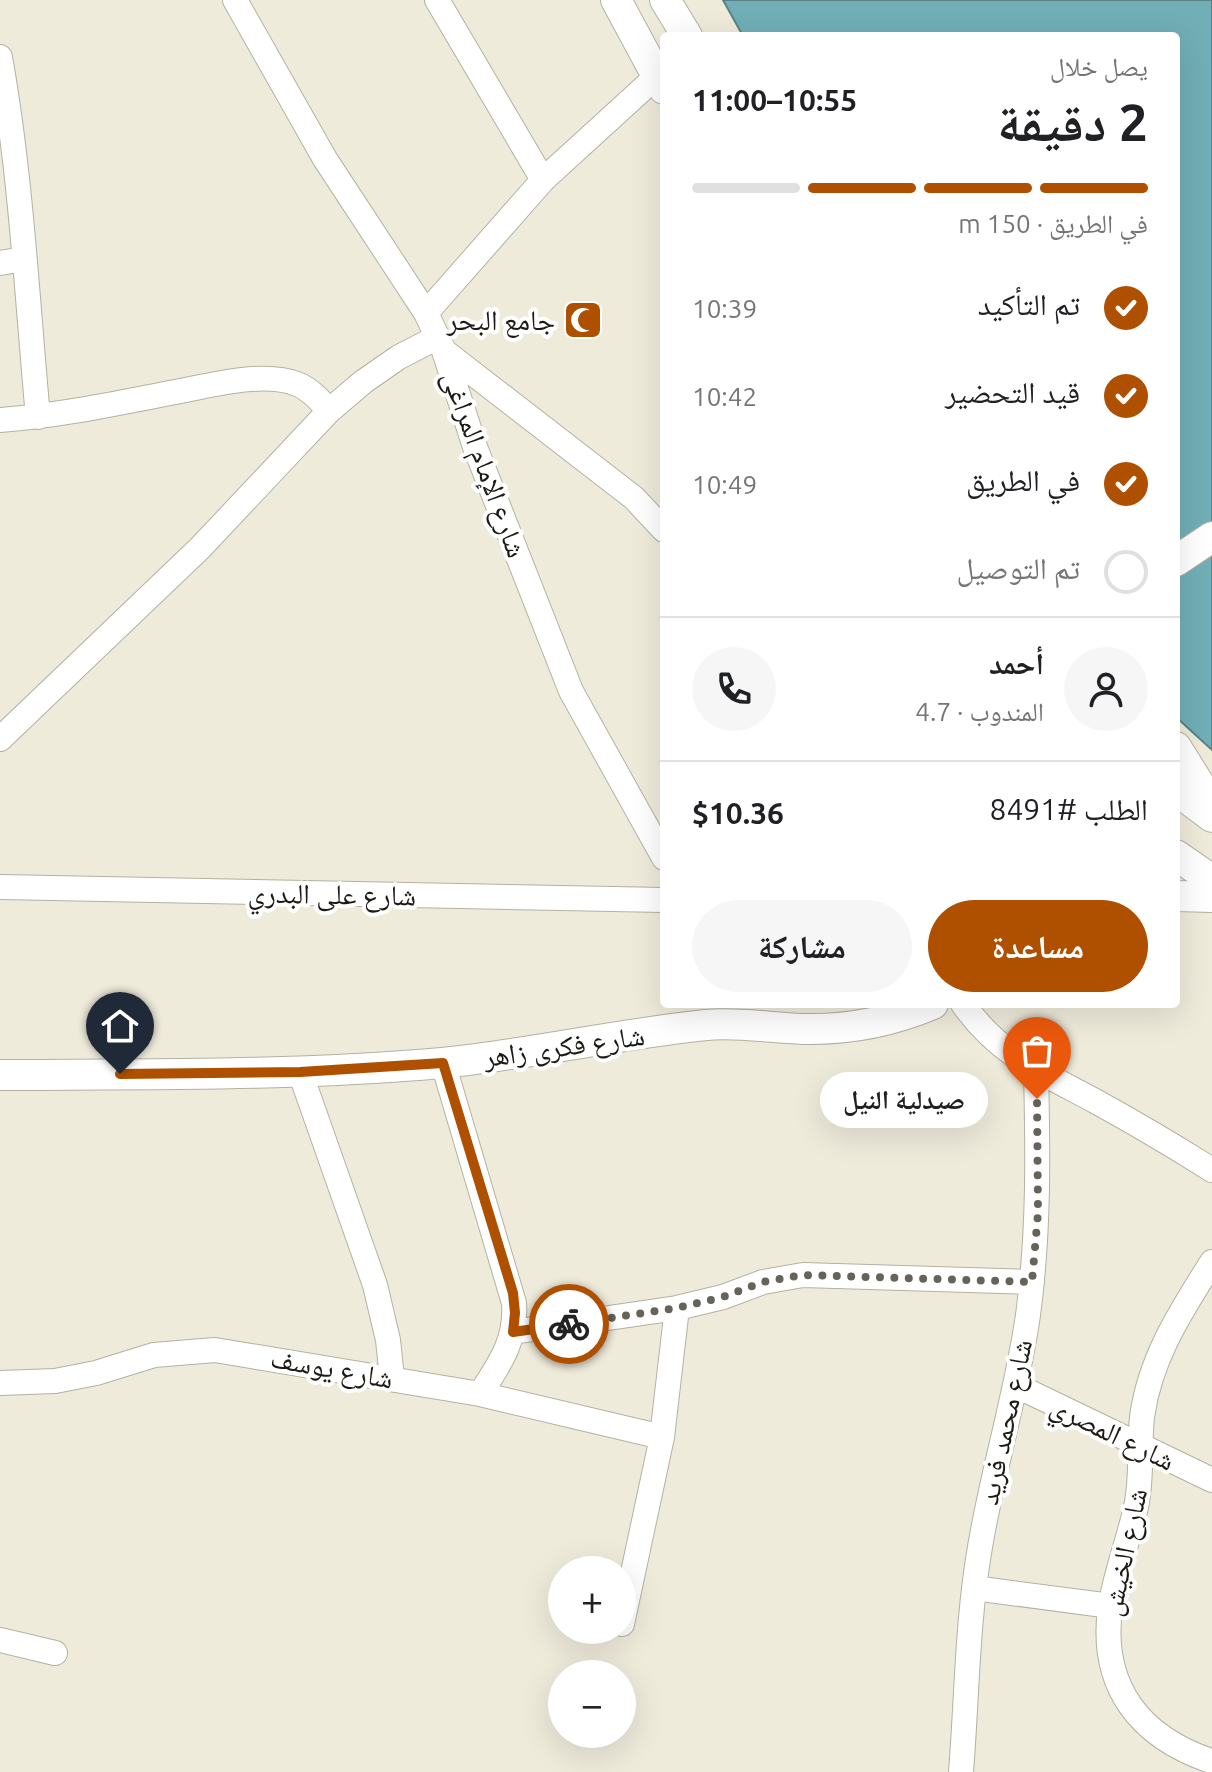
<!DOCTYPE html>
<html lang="ar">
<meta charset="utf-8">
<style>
:root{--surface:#fff;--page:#f6f6f6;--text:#202124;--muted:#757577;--line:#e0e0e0;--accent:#af5000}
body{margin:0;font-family:Ubuntu,"Noto Naskh Arabic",sans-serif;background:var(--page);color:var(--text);direction:rtl;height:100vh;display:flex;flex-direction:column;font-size:30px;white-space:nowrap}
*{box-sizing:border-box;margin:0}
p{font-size:26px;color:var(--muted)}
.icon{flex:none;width:44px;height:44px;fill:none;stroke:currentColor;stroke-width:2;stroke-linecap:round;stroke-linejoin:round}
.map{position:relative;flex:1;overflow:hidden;direction:ltr}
.details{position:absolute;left:660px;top:32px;width:520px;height:976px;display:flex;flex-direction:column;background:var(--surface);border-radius:8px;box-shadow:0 8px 32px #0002;direction:rtl}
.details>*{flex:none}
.buttons{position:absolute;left:548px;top:1556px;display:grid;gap:16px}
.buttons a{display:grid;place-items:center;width:88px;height:88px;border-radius:50%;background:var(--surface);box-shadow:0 8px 32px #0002;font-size:40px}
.pin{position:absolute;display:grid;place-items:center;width:68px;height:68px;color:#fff;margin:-82px -34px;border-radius:50% 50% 50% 0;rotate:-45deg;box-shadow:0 0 8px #0007}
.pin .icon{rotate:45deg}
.courier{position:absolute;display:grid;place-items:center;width:80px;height:80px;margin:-40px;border:6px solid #af5000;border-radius:50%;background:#fff;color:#222;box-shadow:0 2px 10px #0007}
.bubble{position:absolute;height:56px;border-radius:28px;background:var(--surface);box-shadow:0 8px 32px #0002;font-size:26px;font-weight:700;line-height:56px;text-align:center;direction:rtl}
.head em{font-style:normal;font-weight:700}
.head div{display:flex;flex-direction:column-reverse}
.head{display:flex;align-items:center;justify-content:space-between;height:136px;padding:0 32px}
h1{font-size:52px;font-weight:700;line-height:60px}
.bar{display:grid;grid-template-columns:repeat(4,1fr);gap:12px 8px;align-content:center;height:96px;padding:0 32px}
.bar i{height:10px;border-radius:6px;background:var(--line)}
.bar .active{background:var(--accent)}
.bar p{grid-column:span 4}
.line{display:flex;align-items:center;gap:20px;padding:0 32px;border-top:2px solid var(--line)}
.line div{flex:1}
.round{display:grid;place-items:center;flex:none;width:84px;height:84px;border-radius:42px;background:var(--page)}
ol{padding:0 32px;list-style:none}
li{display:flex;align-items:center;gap:24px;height:88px}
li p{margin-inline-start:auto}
li .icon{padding:8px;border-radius:50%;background:var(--accent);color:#fff;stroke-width:4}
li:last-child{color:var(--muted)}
li i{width:44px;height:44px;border:4px solid var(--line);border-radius:50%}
.action{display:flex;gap:16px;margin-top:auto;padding:16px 32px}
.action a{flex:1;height:92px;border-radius:48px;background:var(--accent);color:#fff;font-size:32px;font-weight:700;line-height:92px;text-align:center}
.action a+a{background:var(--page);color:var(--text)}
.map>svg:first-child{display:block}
</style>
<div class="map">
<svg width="1212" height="1772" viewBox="0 0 1212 1772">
<rect width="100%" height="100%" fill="#efebdb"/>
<path fill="#71aeb6" stroke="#588285" stroke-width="2" d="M 723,0 L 1212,0 L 1212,750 L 1176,717 L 1176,36 L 743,36 Z"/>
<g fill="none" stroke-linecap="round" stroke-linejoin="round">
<defs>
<path id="minor" d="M 235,0 L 325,159 L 426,313 L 444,351 L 475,447 L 571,691 L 664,858
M 437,0 L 543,180
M 0,57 C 21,175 27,297 38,417
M 0,263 L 24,259
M 426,313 L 543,180 L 657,76
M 444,351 L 634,498 L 664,530
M 0,420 C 57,416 113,404 170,393 C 205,387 262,370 297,384 C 310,389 320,400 329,411
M 0,739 L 200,548 L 329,411 L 363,382 L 399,357 L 438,337
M 0,887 L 664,900
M 963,1004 C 999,1055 1043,1073 1095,1101 C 1135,1123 1174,1146 1212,1170
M 443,1063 L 514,1303 C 517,1340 499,1365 480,1394
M 300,1072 L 375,1285 L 388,1340 L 392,1378
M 513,1332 L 677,1308 L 723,1297 L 763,1282 L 803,1275 L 1032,1282
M 0,1383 L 55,1381 L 96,1373 L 154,1355 L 215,1350 L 480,1394 L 662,1437
M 1015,1385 L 1212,1480
M 974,1588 L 1111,1606
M 622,1624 L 662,1437 L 677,1308
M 0,1640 L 55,1653
M 1211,1761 C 1140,1737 1100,1687 1110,1609 C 1115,1573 1130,1538 1137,1502 C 1142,1474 1139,1445 1142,1417 C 1150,1358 1181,1311 1212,1262
M 961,1772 C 967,1697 967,1622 980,1547 C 993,1469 1017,1393 1028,1315 C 1039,1233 1038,1153 1036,1071"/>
<path id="tertiary" d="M 616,0 L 664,89
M 665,0 L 687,36
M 1176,561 L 1212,537
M 1176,747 L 1203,790 L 1212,810
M 1176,790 L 1212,817
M 1176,855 L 1212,880
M 1176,896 L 1212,897
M 0,1075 C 147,1074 295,1076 442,1063 C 531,1054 618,1034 706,1025 C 738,1022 771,1028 803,1029 C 847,1030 893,1021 933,1004"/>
</defs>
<use href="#minor" stroke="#b5b1a1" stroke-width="26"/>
<use href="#tertiary" stroke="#b5b1a1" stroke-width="32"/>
<use href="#minor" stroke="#fff" stroke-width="24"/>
<use href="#tertiary" stroke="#fff" stroke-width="30"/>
</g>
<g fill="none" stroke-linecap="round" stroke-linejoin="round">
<path stroke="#66635a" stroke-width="8" stroke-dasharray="0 14.4" d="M 569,1324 L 677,1308 L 723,1297 L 763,1282 L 803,1275 L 1032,1282 L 1038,1213 L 1037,1099"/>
<path stroke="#af5000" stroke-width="10" d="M 120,1074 L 300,1072 L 443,1063 L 513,1293 L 515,1313 L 513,1332 L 569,1324"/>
</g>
<defs>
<symbol id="mosque-square" viewBox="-11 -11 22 22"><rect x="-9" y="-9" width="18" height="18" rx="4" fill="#af5000" stroke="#fff"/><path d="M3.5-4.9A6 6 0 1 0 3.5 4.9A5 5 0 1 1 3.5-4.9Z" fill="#fff"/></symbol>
</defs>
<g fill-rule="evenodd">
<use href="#mosque-square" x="561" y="298" width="44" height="44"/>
</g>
<g text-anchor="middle" stroke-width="8" stroke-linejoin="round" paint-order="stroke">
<g font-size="28" fill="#1c1a14" stroke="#fff" text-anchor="end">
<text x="555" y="330">جامع البحر</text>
</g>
<g font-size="28" fill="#1c1a14" stroke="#fff">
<text transform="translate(485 464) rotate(70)" y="10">شارع الإمام المراغى</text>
<text transform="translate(332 894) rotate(1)" y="10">شارع على البدري</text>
<text transform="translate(564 1046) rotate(-8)" y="10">شارع فكرى زاهر</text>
<text transform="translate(332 1368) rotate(10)" y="10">شارع يوسف</text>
<text transform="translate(1005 1422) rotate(-78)" y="10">شارع محمد فريد</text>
<text transform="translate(1113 1433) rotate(26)" y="10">شارع المصري</text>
<text transform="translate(1124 1552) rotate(-78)" y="10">شارع الخيش</text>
</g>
</g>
</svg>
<div class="buttons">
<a>+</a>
<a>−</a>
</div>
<div class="pin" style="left:1037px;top:1099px;background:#ea580c"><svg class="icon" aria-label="bag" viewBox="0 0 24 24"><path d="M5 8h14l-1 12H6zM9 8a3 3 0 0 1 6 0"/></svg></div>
<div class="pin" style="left:120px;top:1074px;background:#1f2937"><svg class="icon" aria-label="home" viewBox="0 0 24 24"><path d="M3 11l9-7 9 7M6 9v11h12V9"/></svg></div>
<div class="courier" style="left:569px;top:1324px"><svg class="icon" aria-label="bike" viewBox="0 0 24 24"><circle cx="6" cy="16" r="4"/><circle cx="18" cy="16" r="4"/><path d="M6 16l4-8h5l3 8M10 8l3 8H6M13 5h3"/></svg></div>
<div class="bubble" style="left:820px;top:1072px;width:168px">صيدلية النيل</div>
<section class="details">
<div class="head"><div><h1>2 دقيقة</h1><p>يصل خلال</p></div><em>10:55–11:00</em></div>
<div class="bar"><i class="active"></i><i class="active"></i><i class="active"></i><i></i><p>في الطريق · 150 m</p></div>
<ol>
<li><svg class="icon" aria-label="check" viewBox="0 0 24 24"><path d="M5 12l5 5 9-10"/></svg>تم التأكيد<p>10:39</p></li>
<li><svg class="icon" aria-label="check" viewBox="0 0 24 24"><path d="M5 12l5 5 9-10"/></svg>قيد التحضير<p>10:42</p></li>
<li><svg class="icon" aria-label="check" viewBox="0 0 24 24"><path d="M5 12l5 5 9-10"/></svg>في الطريق<p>10:49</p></li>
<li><i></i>تم التوصيل</li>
</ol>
<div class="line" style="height:144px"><a class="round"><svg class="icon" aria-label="person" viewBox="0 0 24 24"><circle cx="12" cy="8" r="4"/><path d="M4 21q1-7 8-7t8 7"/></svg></a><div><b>أحمد</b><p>المندوب · 4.7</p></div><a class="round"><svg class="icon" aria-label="phone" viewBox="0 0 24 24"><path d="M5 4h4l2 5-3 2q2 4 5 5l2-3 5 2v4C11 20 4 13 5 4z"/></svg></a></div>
<div class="line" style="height:104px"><div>الطلب #8491</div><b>$10.36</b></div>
<div class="action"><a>مساعدة</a><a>مشاركة</a></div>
</section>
</div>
